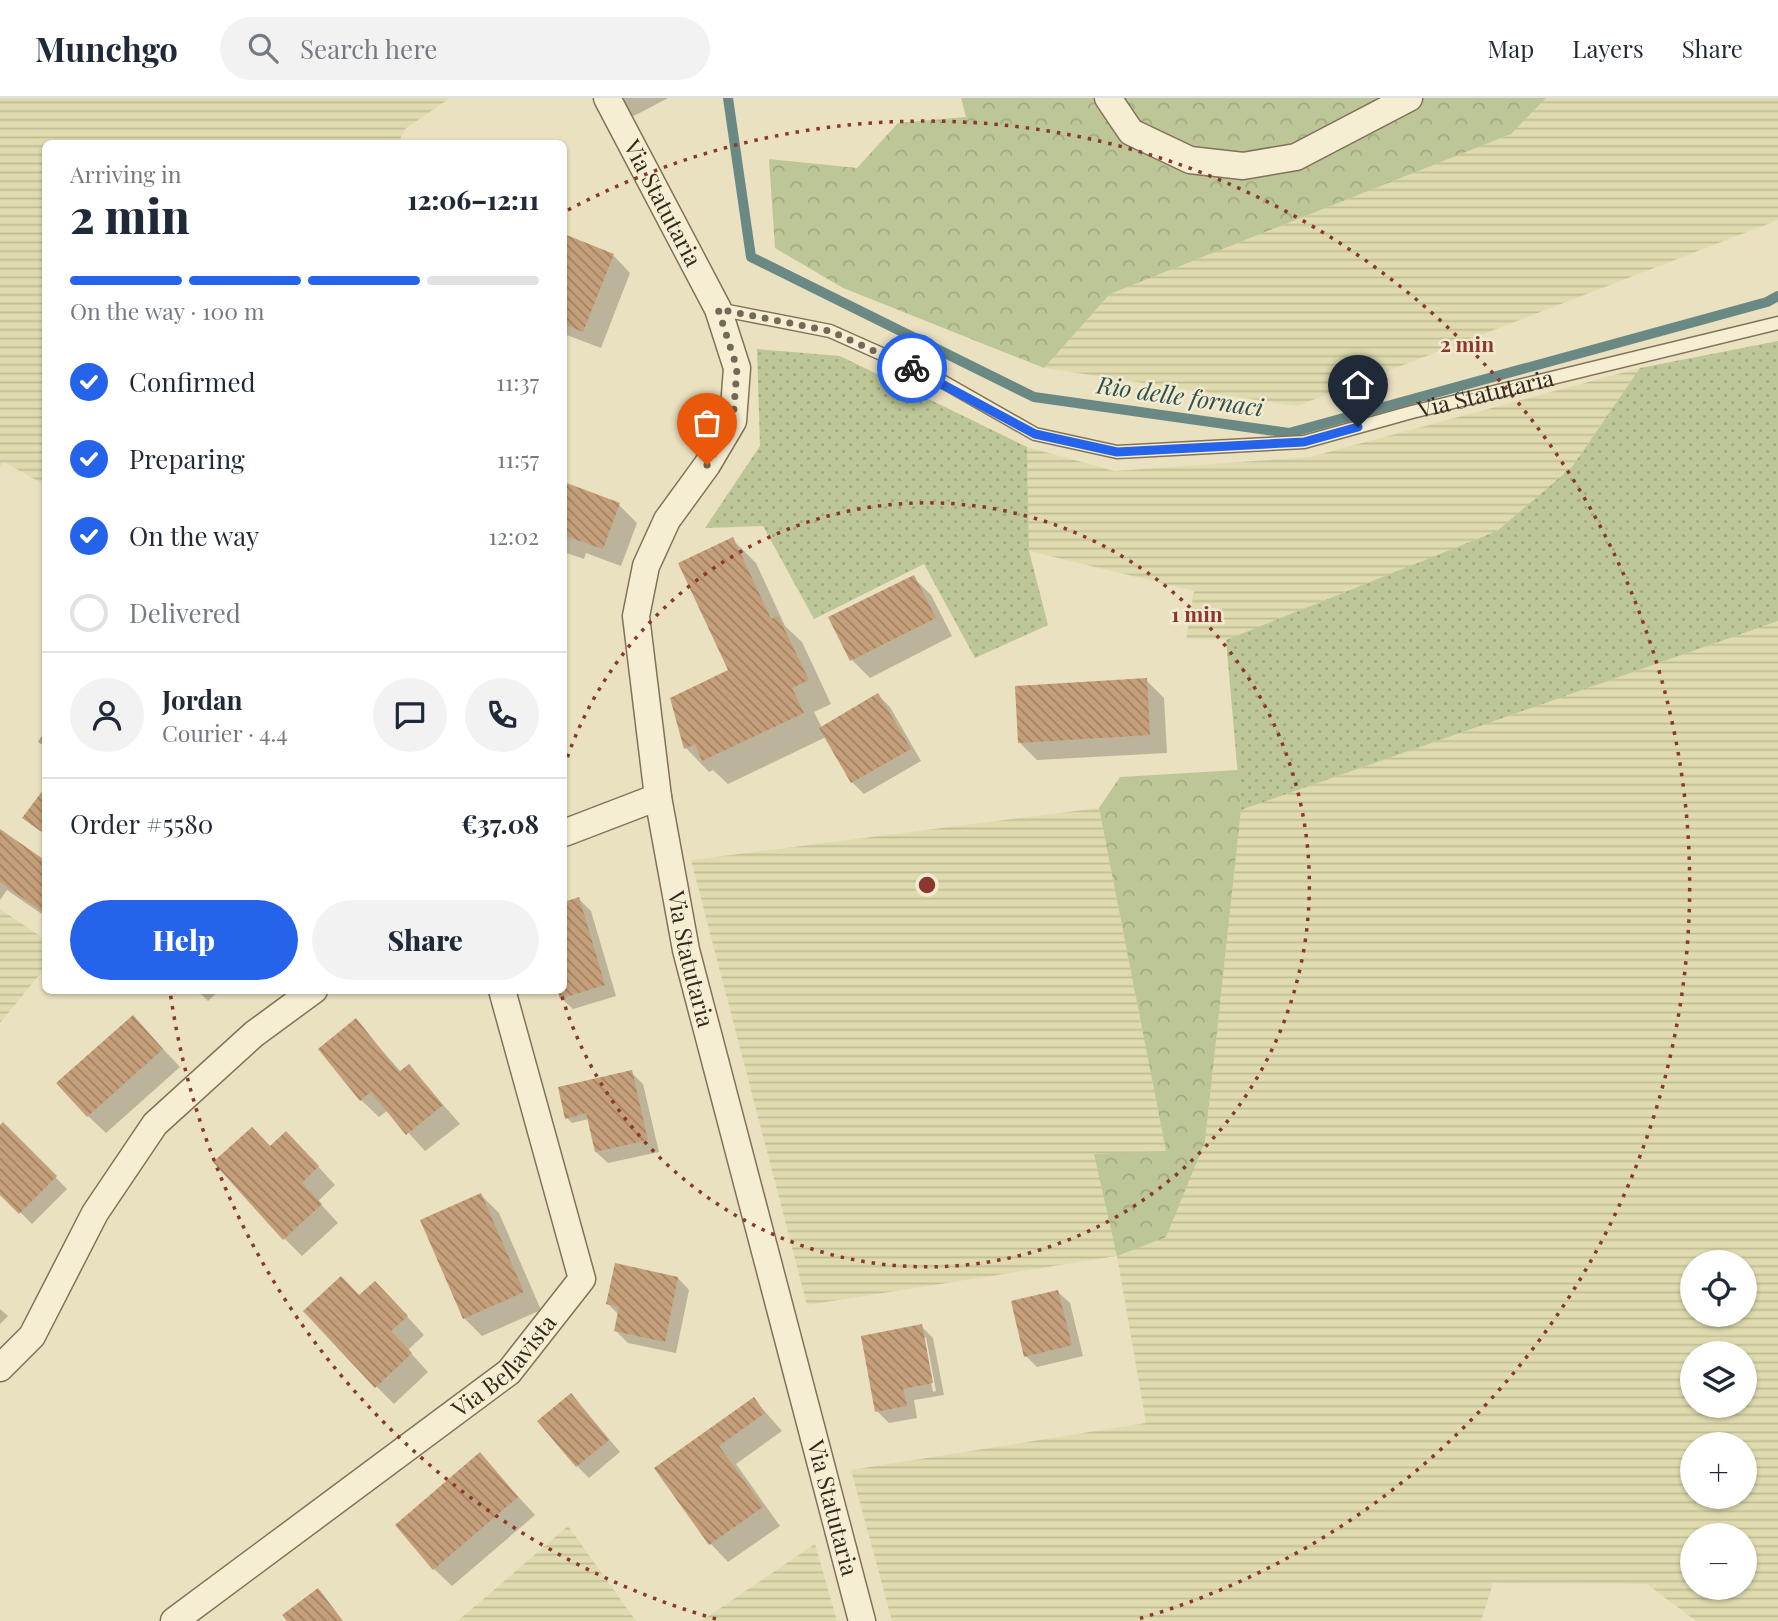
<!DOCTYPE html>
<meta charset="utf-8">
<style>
:root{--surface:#fff;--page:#f2f2f3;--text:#1f2937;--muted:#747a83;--line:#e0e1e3;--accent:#2563eb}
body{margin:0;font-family:"Playfair Display",serif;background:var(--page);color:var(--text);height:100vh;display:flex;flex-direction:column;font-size:26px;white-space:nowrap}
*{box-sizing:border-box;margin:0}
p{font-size:23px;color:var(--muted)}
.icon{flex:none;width:38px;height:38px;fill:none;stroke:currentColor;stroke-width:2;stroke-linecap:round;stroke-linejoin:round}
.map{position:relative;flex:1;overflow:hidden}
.sheet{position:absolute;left:42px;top:42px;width:525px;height:854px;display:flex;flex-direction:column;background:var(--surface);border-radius:10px;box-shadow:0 2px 5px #0004}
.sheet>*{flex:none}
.fabs{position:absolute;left:1680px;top:1152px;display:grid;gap:14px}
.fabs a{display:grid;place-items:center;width:77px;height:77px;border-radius:50%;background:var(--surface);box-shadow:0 2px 5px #0004;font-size:35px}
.pin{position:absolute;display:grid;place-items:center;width:60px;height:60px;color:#fff;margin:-72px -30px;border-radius:50% 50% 50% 0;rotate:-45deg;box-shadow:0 0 7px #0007}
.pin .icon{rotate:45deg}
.courier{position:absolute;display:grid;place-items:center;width:70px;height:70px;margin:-35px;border:5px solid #2563eb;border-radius:50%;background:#fff;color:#222;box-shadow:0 2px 9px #0007}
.summary em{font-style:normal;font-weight:800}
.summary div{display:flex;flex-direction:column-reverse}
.summary{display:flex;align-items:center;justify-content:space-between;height:119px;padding:0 28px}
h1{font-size:46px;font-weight:800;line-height:52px}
.bar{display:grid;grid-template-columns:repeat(4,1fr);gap:10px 7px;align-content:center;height:84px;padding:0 28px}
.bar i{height:9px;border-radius:5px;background:var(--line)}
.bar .on{background:var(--accent)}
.bar p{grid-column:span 4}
.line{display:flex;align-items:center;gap:18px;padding:0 28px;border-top:2px solid var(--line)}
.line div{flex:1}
.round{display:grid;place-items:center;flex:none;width:74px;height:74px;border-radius:37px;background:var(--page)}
ol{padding:0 28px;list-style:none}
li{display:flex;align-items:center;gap:21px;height:77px}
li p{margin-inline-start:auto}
li .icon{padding:7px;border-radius:50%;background:var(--accent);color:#fff;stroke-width:4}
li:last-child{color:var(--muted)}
li i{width:38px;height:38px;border:4px solid var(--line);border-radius:50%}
.button{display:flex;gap:14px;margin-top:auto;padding:14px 28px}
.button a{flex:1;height:80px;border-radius:42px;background:var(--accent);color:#fff;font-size:28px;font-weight:800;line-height:80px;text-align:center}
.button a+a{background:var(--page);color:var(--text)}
header{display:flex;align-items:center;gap:42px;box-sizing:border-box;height:98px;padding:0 35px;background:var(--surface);border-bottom:2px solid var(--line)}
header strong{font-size:33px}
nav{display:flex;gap:38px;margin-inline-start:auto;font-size:24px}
.search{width:490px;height:63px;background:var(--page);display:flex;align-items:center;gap:18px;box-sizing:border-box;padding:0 24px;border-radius:38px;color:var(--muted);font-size:26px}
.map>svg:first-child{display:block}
</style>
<header>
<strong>Munchgo</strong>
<div class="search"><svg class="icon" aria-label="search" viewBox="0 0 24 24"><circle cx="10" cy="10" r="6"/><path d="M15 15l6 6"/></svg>Search here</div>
<nav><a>Map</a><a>Layers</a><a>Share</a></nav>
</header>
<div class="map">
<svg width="1778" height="1523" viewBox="0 0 1778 1523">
<defs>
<pattern id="farmland-rules" width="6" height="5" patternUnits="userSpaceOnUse" patternTransform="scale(1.75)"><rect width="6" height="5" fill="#dfdbaf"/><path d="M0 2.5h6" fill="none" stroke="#c0bc96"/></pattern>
<pattern id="grass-dots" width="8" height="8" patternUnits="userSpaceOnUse" patternTransform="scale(1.75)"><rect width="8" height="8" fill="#bdc696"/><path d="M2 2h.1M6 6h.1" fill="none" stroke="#a3aa81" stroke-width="1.8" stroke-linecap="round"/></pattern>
<pattern id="forest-crowns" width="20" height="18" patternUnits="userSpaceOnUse" patternTransform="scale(1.75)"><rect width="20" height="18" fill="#bdc696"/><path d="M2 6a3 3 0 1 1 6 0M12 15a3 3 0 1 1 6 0" fill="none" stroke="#a3aa81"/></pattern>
<pattern id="building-back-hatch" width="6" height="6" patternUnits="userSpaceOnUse" patternTransform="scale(1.75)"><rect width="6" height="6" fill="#c59f7a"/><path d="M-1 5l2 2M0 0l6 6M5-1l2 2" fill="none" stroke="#a18263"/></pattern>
</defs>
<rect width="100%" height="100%" fill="#eae1c1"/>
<path fill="url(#farmland-rules)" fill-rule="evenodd" d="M 0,0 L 450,0 L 405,31 L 398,45 L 46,46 L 45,387 L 4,364 L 0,370 Z
M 1546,0 L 1778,0 L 1778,122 L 1297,308 L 1044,270 L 1110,196 L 1511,36 Z
M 1640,270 L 1572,369 L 1497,433 L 1226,542 L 1186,541 L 1194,493 L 1029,453 L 1027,349 L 1115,373 L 1310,359 Z
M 1778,523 L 1778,1523 L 1696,1523 L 1647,1486 L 1493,1485 L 1481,1523 L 892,1523 L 851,1372 L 1146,1325 L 1117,1158 L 807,1207 L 691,762 L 1099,710 L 1166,1053 L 1117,1157 L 1205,1044 L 1241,712 ZM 1692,1164 L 1745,1164 L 1745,1216 L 1692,1216 ZM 1692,1255 L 1745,1255 L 1745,1307 L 1692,1307 ZM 1692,1346 L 1745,1346 L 1745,1398 L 1692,1398 ZM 1692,1437 L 1745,1437 L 1745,1489 L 1692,1489 Z
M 0,811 L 46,842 L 45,870 L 0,925 Z
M 568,1428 L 636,1523 L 457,1523 L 480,1504 Z
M 815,1446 L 837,1523 L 701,1523 Z"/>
<path fill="url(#grass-dots)" d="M 1778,243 L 1778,523 L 1241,712 L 1226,542 L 1497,433 L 1572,369 L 1640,270 Z
M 757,251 L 840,258 L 1027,349 L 1029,453 L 1048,527 L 975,560 L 924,466 L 814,521 L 763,428 L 705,430 L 760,348 Z"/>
<path fill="url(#forest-crowns)" d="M 961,0 L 1546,0 L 1511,36 L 1110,196 L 1044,270 L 843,190 L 775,150 L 769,61 L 857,70 L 898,25 L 966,19 Z
M 1238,672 L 1241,712 L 1205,1044 L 1166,1139 L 1117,1158 L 1094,1056 L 1166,1053 L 1099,710 L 1120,679 Z"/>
<path fill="#0003" fill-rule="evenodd" d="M 616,0 L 668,0 L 632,19 Z
M 564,138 L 613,157 L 630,175 L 601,250 L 564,236 Z
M 564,386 L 619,407 L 637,425 L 621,468 L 586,455 L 584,461 L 564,454 Z
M 732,441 L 756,465 L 785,528 L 802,544 L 831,606 L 814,614 L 822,630 L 878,597 L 890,609 L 921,663 L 864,696 L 852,684 L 826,639 L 728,686 L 713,672 L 709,674 L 686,650 L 672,601 L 730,573 Z
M 913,479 L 931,497 L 952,538 L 870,580 L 852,562 L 830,520 Z
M 1146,582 L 1164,600 L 1167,655 L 1037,662 L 1019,644 Z
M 0,733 L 46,765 L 46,819 L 7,792 L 0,802 Z
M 579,801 L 591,813 L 616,898 L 573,911 L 561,900 L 564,806 Z
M 197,892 L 220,892 L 208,903 Z
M 133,919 L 180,969 L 106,1035 L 88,1018 Z
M 355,922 L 401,974 L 409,968 L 460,1026 L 425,1053 L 388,1012 L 379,1019 L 361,1002 Z
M 631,974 L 643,986 L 659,1054 L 608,1065 L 596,1054 L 589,1021 L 572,1025 L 567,1020 Z
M 3,1026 L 67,1091 L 32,1126 L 0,1094 L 0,1029 Z
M 270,1050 L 304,1053 L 335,1087 L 318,1103 L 338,1125 L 302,1158 L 284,1140 Z
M 481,1097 L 499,1115 L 541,1212 L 482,1238 L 464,1220 Z
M 678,1180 L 689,1192 L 676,1255 L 628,1245 L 616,1233 L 619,1217 L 607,1205 Z
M 1058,1194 L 1070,1205 L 1083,1258 L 1037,1269 L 1026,1258 Z
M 360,1199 L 393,1203 L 424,1237 L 408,1252 L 428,1274 L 394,1306 L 376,1288 Z
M 0,1211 L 8,1218 L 0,1226 Z
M 921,1228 L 933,1240 L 944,1297 L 914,1302 L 917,1320 L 889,1325 L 877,1313 ZM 922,1239 L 926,1239 L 936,1293 L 933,1294 Z
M 754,1301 L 782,1333 L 736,1366 L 780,1428 L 728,1464 L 711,1446 L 657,1370 Z
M 582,1309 L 620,1354 L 589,1380 L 577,1368 Z
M 497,1375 L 535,1417 L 452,1488 L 434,1471 Z"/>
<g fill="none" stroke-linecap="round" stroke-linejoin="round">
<path stroke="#6b8984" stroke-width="10" d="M 728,0 L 751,159 L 1034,299 L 1289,335 L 1767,204 L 1778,198"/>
</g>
<path fill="url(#building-back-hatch)" d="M 564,136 L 614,156 L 583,234 L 564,226 Z
M 564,384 L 620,405 L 603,451 L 568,439 L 564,444 Z
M 733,439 L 771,521 L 778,518 L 809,582 L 792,590 L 804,615 L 702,663 L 695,646 L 684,651 L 670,600 L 728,572 L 678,465 Z
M 914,477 L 936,520 L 850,563 L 828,519 Z
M 1147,580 L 1150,637 L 1018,645 L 1015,588 Z
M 878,595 L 911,651 L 851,685 L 819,630 Z
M 46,632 L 46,649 L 38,644 Z
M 46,688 L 46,737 L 22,720 Z
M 0,731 L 46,763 L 46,816 L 0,784 Z
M 579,799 L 605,887 L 560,901 L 557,892 L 564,892 L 564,804 Z
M 133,917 L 163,951 L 87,1019 L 56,985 Z
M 356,920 L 399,974 L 409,966 L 443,1007 L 406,1037 L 371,994 L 360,1003 L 318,951 Z
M 632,972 L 648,1042 L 595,1054 L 586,1015 L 565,1021 L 558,989 Z
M 3,1024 L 57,1078 L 19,1116 L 0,1097 L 0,1027 Z
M 252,1029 L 270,1048 L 286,1033 L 319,1068 L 302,1085 L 322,1106 L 283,1142 L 213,1064 Z
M 481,1095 L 524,1194 L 463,1221 L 420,1122 Z
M 615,1165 L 678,1179 L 665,1244 L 614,1233 L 619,1209 L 606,1206 Z
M 341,1178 L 359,1197 L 375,1183 L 408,1218 L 391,1233 L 412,1255 L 375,1290 L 303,1213 Z
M 1058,1192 L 1072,1247 L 1024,1259 L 1011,1203 Z
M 922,1226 L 933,1285 L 903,1291 L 907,1308 L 875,1314 L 861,1238 Z
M 571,1295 L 609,1342 L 576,1369 L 537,1323 Z
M 754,1299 L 765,1315 L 719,1348 L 763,1409 L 709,1447 L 654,1370 Z
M 480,1354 L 518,1399 L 433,1472 L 395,1427 Z
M 318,1490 L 343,1523 L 287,1523 L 282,1517 Z"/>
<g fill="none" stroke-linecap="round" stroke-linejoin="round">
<defs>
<g id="lane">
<path id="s1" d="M 718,211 L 830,233 L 940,282 L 1035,336 L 1117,354 L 1304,344 L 1412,314 L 1778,225"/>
</g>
<g id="street">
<path id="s2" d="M 607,0 L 718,211 L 737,270 L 733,323 L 707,367 L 667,422 L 646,468 L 636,518 L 658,699 L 686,852 L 862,1523"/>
<path d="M 1108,0 L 1131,34 L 1190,62 L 1243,68 L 1296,59 L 1409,0"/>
<path d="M 564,735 L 658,699"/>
<path d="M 0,1270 L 32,1238 L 95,1115 L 155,1026 L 254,936 L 314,892"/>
<path id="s3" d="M 174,1523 L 509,1274 L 582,1181 L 502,892"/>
</g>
</defs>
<use href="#lane" stroke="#81725a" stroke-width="15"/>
<use href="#street" stroke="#81725a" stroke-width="29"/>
<use href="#lane" stroke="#f5eed3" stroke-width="12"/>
<use href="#street" stroke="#f5eed3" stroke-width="26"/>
</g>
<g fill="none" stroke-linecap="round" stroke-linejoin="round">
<path stroke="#726956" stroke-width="7" stroke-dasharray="0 12.6" d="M 707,367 L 733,323 L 737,270 L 718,211 L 830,233 L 912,270"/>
<path stroke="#2563eb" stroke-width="9" d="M 912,270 L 1035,336 L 1117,354 L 1304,344 L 1358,329"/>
</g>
<g fill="none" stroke="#8b362f" stroke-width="3.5" stroke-dasharray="3.5 7">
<path d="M564 669A382 382 0 1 1 561 895"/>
<path d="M716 1521A764 764 0 0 1 170 893M568 112A764 764 0 1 1 1138 1521"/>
</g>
<g text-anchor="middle" stroke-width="5" stroke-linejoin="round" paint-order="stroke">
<g font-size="23" fill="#32291d" stroke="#f2ebd0">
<text dy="8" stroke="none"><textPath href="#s2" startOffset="119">Via Statutaria</textPath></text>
<text dy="8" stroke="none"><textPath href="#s1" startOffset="803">Via Statutaria</textPath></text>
<text dy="8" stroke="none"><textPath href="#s2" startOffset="922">Via Statutaria</textPath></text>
<text dy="8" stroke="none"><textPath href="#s3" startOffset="418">Via Bellavista</textPath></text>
<text dy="8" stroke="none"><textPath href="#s2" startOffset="1489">Via Statutaria</textPath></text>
</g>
<g font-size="24" font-style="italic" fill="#2e5051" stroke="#f2ebd0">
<text transform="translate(1180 299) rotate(8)" y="8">Rio delle fornaci</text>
</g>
</g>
<circle cx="927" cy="787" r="10" fill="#8b362f" stroke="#f2ebd0" stroke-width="3.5"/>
<g font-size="21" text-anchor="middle" font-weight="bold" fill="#8b362f" stroke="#f2ebd0" stroke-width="5" stroke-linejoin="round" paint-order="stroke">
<text x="1467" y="254">2 min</text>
<text x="1197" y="524">1 min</text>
</g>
</svg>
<div class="fabs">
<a><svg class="icon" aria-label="locate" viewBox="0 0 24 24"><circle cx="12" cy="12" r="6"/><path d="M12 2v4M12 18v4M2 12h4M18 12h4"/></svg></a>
<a><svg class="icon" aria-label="layers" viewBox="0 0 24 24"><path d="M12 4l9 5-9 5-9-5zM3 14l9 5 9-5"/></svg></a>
<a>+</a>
<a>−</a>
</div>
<div class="pin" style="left:707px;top:367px;background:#ea580c"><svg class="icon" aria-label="bag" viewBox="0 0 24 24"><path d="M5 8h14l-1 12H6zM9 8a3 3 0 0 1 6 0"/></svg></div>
<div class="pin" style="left:1358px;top:329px;background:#1f2937"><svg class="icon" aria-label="home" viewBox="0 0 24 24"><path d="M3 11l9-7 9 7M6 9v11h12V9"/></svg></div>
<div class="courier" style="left:912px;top:270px"><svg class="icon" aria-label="bike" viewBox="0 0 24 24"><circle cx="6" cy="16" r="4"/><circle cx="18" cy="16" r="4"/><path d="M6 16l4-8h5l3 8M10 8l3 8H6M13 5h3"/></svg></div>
<section class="sheet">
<div class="summary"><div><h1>2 min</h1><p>Arriving in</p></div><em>12:06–12:11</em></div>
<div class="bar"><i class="on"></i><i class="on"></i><i class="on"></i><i></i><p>On the way · 100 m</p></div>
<ol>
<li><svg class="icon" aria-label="check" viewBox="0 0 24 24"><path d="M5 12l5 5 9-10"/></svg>Confirmed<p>11:37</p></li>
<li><svg class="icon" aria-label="check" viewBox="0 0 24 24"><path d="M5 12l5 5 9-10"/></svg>Preparing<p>11:57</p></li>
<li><svg class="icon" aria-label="check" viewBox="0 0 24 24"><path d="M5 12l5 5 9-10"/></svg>On the way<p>12:02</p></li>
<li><i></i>Delivered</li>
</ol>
<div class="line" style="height:126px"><a class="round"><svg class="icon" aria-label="person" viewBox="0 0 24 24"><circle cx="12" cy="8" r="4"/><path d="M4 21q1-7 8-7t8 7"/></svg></a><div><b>Jordan</b><p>Courier · 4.4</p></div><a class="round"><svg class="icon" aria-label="chat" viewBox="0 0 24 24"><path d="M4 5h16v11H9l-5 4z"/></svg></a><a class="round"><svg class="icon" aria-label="phone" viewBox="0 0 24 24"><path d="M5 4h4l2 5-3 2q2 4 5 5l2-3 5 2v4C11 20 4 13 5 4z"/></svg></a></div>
<div class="line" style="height:91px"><div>Order #5580</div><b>€37.08</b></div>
<div class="button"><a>Help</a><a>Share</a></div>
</section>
</div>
